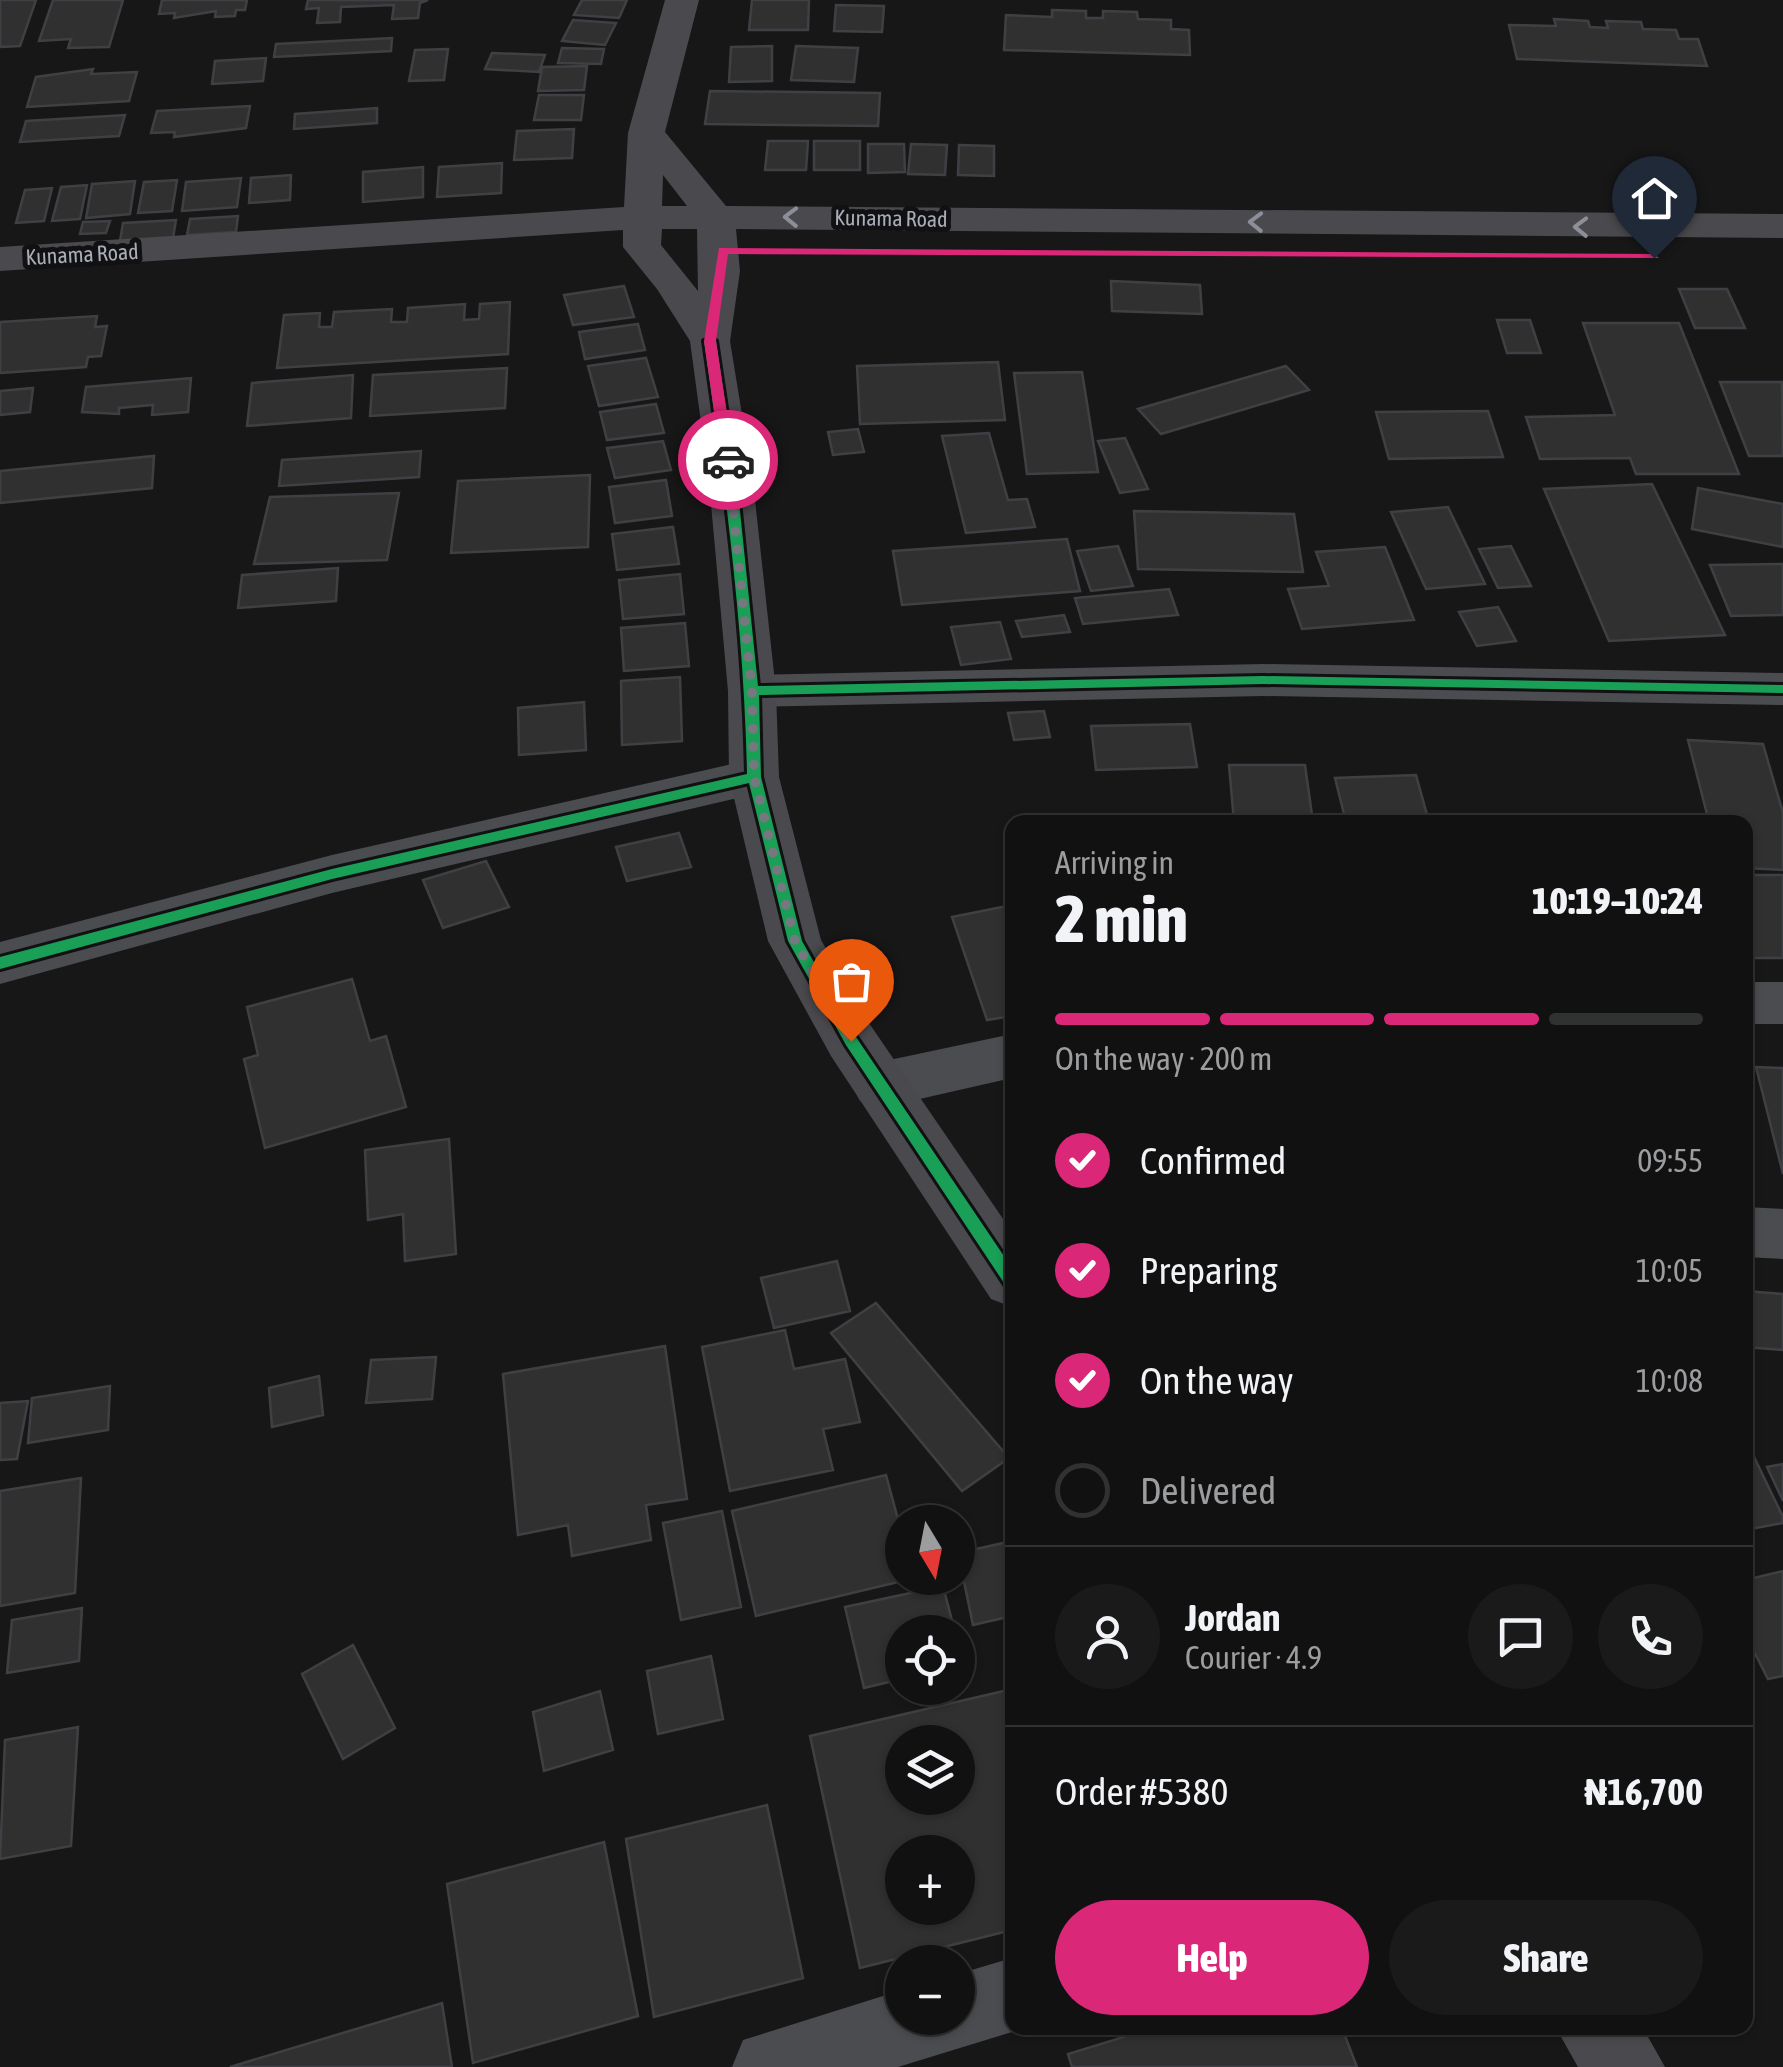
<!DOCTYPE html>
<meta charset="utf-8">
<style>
:root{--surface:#111;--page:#1a1a1a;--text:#f1f3f6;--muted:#9c9d9f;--line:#303131;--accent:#db2777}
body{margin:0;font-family:"Asap Condensed",sans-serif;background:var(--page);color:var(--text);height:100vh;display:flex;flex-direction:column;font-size:38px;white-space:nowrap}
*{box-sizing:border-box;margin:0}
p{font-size:32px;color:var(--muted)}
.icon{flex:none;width:55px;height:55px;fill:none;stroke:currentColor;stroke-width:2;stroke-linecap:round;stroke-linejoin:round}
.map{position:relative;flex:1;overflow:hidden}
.side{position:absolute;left:1005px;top:815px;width:748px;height:1220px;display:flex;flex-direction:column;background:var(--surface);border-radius:20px;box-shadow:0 2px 8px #0004,0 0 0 2px var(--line)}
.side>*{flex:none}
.needle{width:65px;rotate:170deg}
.buttons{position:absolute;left:885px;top:1505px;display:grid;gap:20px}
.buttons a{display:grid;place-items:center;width:90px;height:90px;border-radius:50%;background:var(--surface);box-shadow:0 2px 8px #0004,0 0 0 2px var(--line);font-size:50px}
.pin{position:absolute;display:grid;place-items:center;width:85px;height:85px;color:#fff;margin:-102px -42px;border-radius:50% 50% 50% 0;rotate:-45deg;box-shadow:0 0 10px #0007}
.pin .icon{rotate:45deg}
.courier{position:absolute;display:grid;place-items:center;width:100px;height:100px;margin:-50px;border:8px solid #db2777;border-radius:50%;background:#fff;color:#222;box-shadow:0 2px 12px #0007}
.head em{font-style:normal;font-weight:800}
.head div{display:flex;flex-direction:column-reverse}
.head{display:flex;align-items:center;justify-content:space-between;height:170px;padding:0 50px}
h1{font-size:65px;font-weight:800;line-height:75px}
.bar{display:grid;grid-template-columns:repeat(4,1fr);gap:15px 10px;align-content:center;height:120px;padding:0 50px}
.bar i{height:12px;border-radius:8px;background:var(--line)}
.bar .selected{background:var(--accent)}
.bar p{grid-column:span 4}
.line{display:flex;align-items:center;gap:25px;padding:0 50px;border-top:2px solid var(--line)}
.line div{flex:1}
.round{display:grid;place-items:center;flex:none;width:105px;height:105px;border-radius:52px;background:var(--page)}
ol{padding:0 50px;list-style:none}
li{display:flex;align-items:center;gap:30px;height:110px}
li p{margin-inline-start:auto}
li .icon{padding:10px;border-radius:50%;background:var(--accent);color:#fff;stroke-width:4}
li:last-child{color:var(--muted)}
li i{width:55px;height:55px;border:5px solid var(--line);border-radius:50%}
.primary-button{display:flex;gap:20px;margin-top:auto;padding:20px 50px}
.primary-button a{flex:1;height:115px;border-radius:60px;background:var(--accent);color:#fff;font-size:40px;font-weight:800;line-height:115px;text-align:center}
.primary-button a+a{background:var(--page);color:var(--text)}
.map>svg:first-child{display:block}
</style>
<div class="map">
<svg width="1783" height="2067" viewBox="0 0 1783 2067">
<rect width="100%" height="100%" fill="#171717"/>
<path fill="#303031" stroke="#3f4043" stroke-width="2.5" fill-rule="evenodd" d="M 0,0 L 36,0 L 20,46 L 0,47 Z
M 53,0 L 123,0 L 109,47 L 68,48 L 71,39 L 39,41 Z
M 162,0 L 247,0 L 245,10 L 236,10 L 235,16 L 215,17 L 216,11 L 174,18 L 175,13 L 159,14 Z
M 308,0 L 428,0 L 420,3 L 418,18 L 392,19 L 394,5 L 341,7 L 340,22 L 317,23 L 319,8 L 306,9 Z
M 582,0 L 627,0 L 619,18 L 574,15 Z
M 752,0 L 809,0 L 808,30 L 749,30 Z
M 836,5 L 884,6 L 882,32 L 834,31 Z
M 1052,10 L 1086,11 L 1086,18 L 1103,18 L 1103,11 L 1137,12 L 1138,19 L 1171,20 L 1171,29 L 1189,30 L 1190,55 L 1004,50 L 1006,15 L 1052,17 Z
M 1554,19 L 1588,21 L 1590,27 L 1608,28 L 1606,21 L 1641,22 L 1643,29 L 1676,30 L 1679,39 L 1698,39 L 1707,66 L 1517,59 L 1509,25 L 1556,26 Z
M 573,20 L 616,23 L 605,45 L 562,41 Z
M 392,38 L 391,51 L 274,57 L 276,44 Z
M 772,46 L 772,81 L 729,82 L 731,47 Z
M 796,46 L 858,48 L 854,82 L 791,80 Z
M 562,48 L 604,49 L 601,64 L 558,63 Z
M 448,49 L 444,80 L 409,81 L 415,50 Z
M 492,53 L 545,55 L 539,72 L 485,69 Z
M 266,58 L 263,81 L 212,84 L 215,61 Z
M 587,66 L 584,90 L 538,91 L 542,67 Z
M 93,69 L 91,74 L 137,72 L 129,101 L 27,107 L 36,77 Z
M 710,91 L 880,93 L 878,126 L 705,124 Z
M 539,95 L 584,95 L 581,120 L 534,120 Z
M 250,106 L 246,128 L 174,137 L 175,132 L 151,133 L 157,111 Z
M 377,108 L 377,123 L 294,129 L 295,114 Z
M 125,115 L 119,136 L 20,142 L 26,121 Z
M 574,129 L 572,158 L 514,160 L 517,131 Z
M 768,141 L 808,141 L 806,170 L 765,170 Z
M 814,141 L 860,141 L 860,170 L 814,170 Z
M 868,144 L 904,144 L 905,172 L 868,173 Z
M 911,144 L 947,145 L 945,175 L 908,174 Z
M 959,145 L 994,146 L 994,176 L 958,175 Z
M 502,163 L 501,193 L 437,197 L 439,167 Z
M 423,167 L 423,197 L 363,202 L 363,172 Z
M 291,175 L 290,200 L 249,203 L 251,178 Z
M 241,178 L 237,207 L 182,211 L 186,182 Z
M 177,180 L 172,211 L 138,213 L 144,182 Z
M 135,181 L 130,214 L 86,218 L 92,184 Z
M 87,185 L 80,219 L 52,221 L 61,187 Z
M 52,188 L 44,221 L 16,223 L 25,190 Z
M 238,216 L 236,232 L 187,235 L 190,219 Z
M 176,220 L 173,238 L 120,241 L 123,223 Z
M 110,221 L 106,233 L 80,234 L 83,222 Z
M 1111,281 L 1200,285 L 1202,314 L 1112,311 Z
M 624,286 L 634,317 L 573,325 L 564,295 Z
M 1679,289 L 1727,289 L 1745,328 L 1695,328 Z
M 510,302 L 508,354 L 277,368 L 284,315 L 320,313 L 319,327 L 332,327 L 334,312 L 392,309 L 391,322 L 407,322 L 408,308 L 465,304 L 464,320 L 479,319 L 480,304 Z
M 97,316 L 95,327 L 107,326 L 101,356 L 88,357 L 86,367 L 0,373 L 0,322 Z
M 1497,320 L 1530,320 L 1541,353 L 1507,353 Z
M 1583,323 L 1679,323 L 1739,474 L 1636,474 L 1630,458 L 1540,459 L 1526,417 L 1615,415 Z
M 638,324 L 645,350 L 585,359 L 579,332 Z
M 646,358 L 658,397 L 599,406 L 588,366 Z
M 998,362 L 1005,420 L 860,424 L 857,366 Z
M 1286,366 L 1309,390 L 1161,434 L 1138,409 Z
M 507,368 L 505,408 L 370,416 L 373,375 Z
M 1082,372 L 1098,472 L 1027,474 L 1014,373 Z
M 353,375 L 351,418 L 247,426 L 252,383 Z
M 191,378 L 188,412 L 152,415 L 153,405 L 119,408 L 119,414 L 82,412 L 86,387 Z
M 1720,382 L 1782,382 L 1783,456 L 1749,456 Z
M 33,388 L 30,412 L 0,415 L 0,391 Z
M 656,404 L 664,433 L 607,440 L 600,412 Z
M 1488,411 L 1503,457 L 1389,459 L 1376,412 Z
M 858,429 L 864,452 L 833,455 L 828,432 Z
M 989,433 L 1008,500 L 1027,499 L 1035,527 L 966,533 L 942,436 Z
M 1125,438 L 1148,489 L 1120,493 L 1098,441 Z
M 663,441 L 671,470 L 615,478 L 607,448 Z
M 421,451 L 419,477 L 279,486 L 282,460 Z
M 154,456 L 152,488 L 0,503 L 0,471 Z
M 590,475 L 588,547 L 451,553 L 458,481 Z
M 666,480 L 672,516 L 615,523 L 609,487 Z
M 1652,484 L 1725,635 L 1609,641 L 1544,489 Z
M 1698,488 L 1783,504 L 1783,547 L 1692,529 Z
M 399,493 L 387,560 L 254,564 L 270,497 Z
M 1448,507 L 1485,584 L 1426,589 L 1391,512 Z
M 1134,511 L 1294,514 L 1303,572 L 1138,569 Z
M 673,527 L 679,564 L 617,570 L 612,534 Z
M 1067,539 L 1080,591 L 902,605 L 893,551 Z
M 1118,546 L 1133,586 L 1091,591 L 1077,551 Z
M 1511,546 L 1531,586 L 1498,588 L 1479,549 Z
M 1385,547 L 1414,620 L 1302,629 L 1288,589 L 1329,586 L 1316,552 Z
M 1783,564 L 1783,615 L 1731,616 L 1710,565 Z
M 338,568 L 336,601 L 238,608 L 242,575 Z
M 680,574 L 684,614 L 623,619 L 619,580 Z
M 1169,589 L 1178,615 L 1083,624 L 1075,598 Z
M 1498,607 L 1516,641 L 1477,646 L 1459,612 Z
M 1064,615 L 1070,632 L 1022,637 L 1016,621 Z
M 1000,622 L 1011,659 L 961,665 L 951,627 Z
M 685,623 L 689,666 L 624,671 L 621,628 Z
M 680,677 L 682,741 L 622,745 L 621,681 Z
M 584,702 L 586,750 L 519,755 L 518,708 Z
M 1044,711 L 1050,737 L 1014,740 L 1008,713 Z
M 1190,724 L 1197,767 L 1096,770 L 1091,726 Z
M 1688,740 L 1763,744 L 1783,813 L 1783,870 L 1745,868 L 1745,822 L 1709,822 Z
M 1229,765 L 1305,765 L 1313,822 L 1234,822 Z
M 1416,775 L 1429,822 L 1346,822 L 1335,778 Z
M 679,833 L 691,867 L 627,881 L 616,847 Z
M 486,861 L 509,907 L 443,928 L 423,880 Z
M 1745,875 L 1783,875 L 1783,958 L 1745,958 Z
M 1012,905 L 1012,1016 L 987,1020 L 952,917 Z
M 352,979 L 370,1041 L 386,1036 L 406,1107 L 265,1148 L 244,1059 L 258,1055 L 247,1007 Z
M 1756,1067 L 1783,1068 L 1783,1174 Z
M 449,1139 L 456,1254 L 405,1261 L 403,1214 L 368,1220 L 365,1150 Z
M 837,1261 L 850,1311 L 774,1328 L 761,1278 Z
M 1745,1291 L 1783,1294 L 1783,1350 L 1745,1347 Z
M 876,1303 L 1009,1458 L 962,1491 L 831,1333 Z
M 785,1330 L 794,1369 L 845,1359 L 860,1422 L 823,1429 L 833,1470 L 730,1491 L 702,1347 Z
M 665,1346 L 687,1499 L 646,1505 L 651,1540 L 572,1556 L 568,1525 L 518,1535 L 503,1374 Z
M 436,1357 L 432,1399 L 366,1403 L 371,1360 Z
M 319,1376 L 323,1415 L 272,1427 L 269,1388 Z
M 110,1386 L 108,1430 L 28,1443 L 32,1398 Z
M 28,1401 L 17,1459 L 0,1460 L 0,1403 Z
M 1745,1438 L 1783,1517 L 1783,1523 L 1745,1530 Z
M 1783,1464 L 1783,1501 L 1767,1467 Z
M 886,1475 L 902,1534 L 902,1578 L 915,1578 L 756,1616 L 732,1511 Z
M 81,1478 L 75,1593 L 0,1606 L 0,1491 Z
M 722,1511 L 741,1607 L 681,1620 L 663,1523 Z
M 1012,1541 L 1012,1616 L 973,1625 L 958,1553 Z
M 1783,1571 L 1783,1676 L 1768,1679 L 1745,1634 L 1745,1580 Z
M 943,1586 L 955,1632 L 902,1632 L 902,1679 L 864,1688 L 845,1607 Z
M 82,1608 L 79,1661 L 7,1673 L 12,1620 Z
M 353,1645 L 395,1728 L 343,1759 L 302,1674 Z
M 711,1656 L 723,1719 L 658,1734 L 647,1671 Z
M 1012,1689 L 1012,1930 L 860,1968 L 810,1736 ZM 902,1742 L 958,1742 L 958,1798 L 902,1798 ZM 902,1852 L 958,1852 L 958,1908 L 902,1908 Z
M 600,1691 L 613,1750 L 544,1771 L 533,1712 Z
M 78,1727 L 71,1846 L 0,1859 L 5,1740 Z
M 767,1805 L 803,1978 L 654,2017 L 626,1839 Z
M 604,1842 L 638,2016 L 473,2063 L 447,1884 Z
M 442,2003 L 452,2067 L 230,2067 Z
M 1153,2028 L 1342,2028 L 1357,2067 L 1072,2067 L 1068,2054 Z"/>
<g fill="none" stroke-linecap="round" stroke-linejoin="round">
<path fill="#4b4c50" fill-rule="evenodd" d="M 1263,664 L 1783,673 L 1783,705 L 1263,696 L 752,707 L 735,703 L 728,691 L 735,679 L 752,675 Z
M 754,759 L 772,764 L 779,777 L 772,790 L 332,893 L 0,984 L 0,942 L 332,855 Z
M 1745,982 L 1783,982 L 1783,1024 L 1745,1024 Z
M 1012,1034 L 1012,1078 L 880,1108 L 860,1101 L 852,1085 L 860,1069 L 880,1062 Z
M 1745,1207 L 1783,1209 L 1783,1259 L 1745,1257 Z
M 1012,1958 L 1012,2028 L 1024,2028 L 1012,2032 L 898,2067 L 732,2067 L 743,2040 L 902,1990 L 902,2018 L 958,2018 L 958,1974 Z"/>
<path fill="#4a4a4e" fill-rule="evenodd" d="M 665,0 L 699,0 L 665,132 L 726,206 L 1783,214 L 1783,238 L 736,229 L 740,271 L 730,341 L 753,482 L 776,691 L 779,777 L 821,940 L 871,1026 L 1012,1232 L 1012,1307 L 991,1299 L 831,1056 L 768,941 L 729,777 L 728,691 L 709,482 L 690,341 L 657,289 L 623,247 L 623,230 L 0,271 L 0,247 L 624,207 L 628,133 ZM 663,175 L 687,206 L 662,206 ZM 662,229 L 697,229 L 698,291 L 661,245 Z
M 1556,2028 L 1643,2028 L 1665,2067 L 1578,2067 Z"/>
<defs>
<path id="cycleway" d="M 710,338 L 716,341 L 737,482 L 758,686 L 1263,676 L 1783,685 L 1783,693 L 1263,684 L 759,695 L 761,777 L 802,941 L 856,1037 L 1012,1268 L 1012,1288 L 1006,1286 L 846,1045 L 788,941 L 749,783 L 332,879 L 0,969 L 0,957 L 332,869 L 747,774 C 744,628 725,485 704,341 Z"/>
</defs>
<use href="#cycleway" stroke="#111113" stroke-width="6"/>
<use href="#cycleway" fill="#1a9f57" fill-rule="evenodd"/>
</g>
<defs><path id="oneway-chevron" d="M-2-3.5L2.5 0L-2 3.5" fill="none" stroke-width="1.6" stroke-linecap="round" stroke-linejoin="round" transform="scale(2.5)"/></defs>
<g stroke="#8c8f98">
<use href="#oneway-chevron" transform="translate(791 217) rotate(-179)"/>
<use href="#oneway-chevron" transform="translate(1256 222) rotate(-179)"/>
<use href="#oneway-chevron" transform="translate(1581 227) rotate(-179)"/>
</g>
<path fill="#db2777" d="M 719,248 L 1654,254 L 1659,258 L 728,254 L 716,341 L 734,460 L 728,464 L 721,460 L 704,341 Z"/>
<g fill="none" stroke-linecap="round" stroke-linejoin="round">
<path stroke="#76787f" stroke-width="10" stroke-dasharray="0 18" d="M 728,460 L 752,691 L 754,777 L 795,941 L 851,1041"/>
</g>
<g text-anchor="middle" stroke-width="10" stroke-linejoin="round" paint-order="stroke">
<g font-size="22" fill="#a9adb7" stroke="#111113">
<text transform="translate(891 218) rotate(1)" y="8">Kunama Road</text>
<text transform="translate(82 254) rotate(-3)" y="8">Kunama Road</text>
</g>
</g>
</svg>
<div class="buttons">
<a><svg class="needle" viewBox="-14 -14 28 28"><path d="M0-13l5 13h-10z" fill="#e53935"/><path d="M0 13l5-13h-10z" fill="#9c9d9f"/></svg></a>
<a><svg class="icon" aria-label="locate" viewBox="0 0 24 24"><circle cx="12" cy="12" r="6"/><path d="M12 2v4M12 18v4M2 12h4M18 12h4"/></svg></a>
<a><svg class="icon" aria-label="layers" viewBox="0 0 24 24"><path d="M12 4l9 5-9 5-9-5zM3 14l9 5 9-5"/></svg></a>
<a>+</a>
<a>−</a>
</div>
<div class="pin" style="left:851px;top:1041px;background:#ea580c"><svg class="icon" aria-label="bag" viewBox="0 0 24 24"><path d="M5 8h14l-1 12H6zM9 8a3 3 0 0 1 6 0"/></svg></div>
<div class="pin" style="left:1654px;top:258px;background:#1f2937"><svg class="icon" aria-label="home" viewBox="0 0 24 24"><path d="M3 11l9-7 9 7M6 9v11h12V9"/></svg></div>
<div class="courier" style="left:728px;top:460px"><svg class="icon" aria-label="car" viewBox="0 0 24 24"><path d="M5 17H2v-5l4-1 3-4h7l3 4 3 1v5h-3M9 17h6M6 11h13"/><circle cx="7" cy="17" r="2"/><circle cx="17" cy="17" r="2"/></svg></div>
<section class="side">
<div class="head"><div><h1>2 min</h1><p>Arriving in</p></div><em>10:19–10:24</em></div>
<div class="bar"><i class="selected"></i><i class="selected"></i><i class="selected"></i><i></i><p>On the way · 200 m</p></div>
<ol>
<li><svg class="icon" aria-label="check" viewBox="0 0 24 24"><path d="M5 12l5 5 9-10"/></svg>Confirmed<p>09:55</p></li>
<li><svg class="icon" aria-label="check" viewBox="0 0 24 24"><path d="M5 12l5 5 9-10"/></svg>Preparing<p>10:05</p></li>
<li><svg class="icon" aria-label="check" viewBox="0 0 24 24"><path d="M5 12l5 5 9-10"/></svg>On the way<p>10:08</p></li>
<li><i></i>Delivered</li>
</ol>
<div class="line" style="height:180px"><a class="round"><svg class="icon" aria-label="person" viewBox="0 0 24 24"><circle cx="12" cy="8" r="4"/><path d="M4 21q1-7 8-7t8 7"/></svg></a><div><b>Jordan</b><p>Courier · 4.9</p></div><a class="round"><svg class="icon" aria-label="chat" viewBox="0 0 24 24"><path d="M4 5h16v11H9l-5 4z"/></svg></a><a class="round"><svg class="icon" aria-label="phone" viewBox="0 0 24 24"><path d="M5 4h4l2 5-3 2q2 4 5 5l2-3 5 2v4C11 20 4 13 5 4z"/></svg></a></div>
<div class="line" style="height:130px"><div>Order #5380</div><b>₦16,700</b></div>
<div class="primary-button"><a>Help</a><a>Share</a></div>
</section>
</div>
